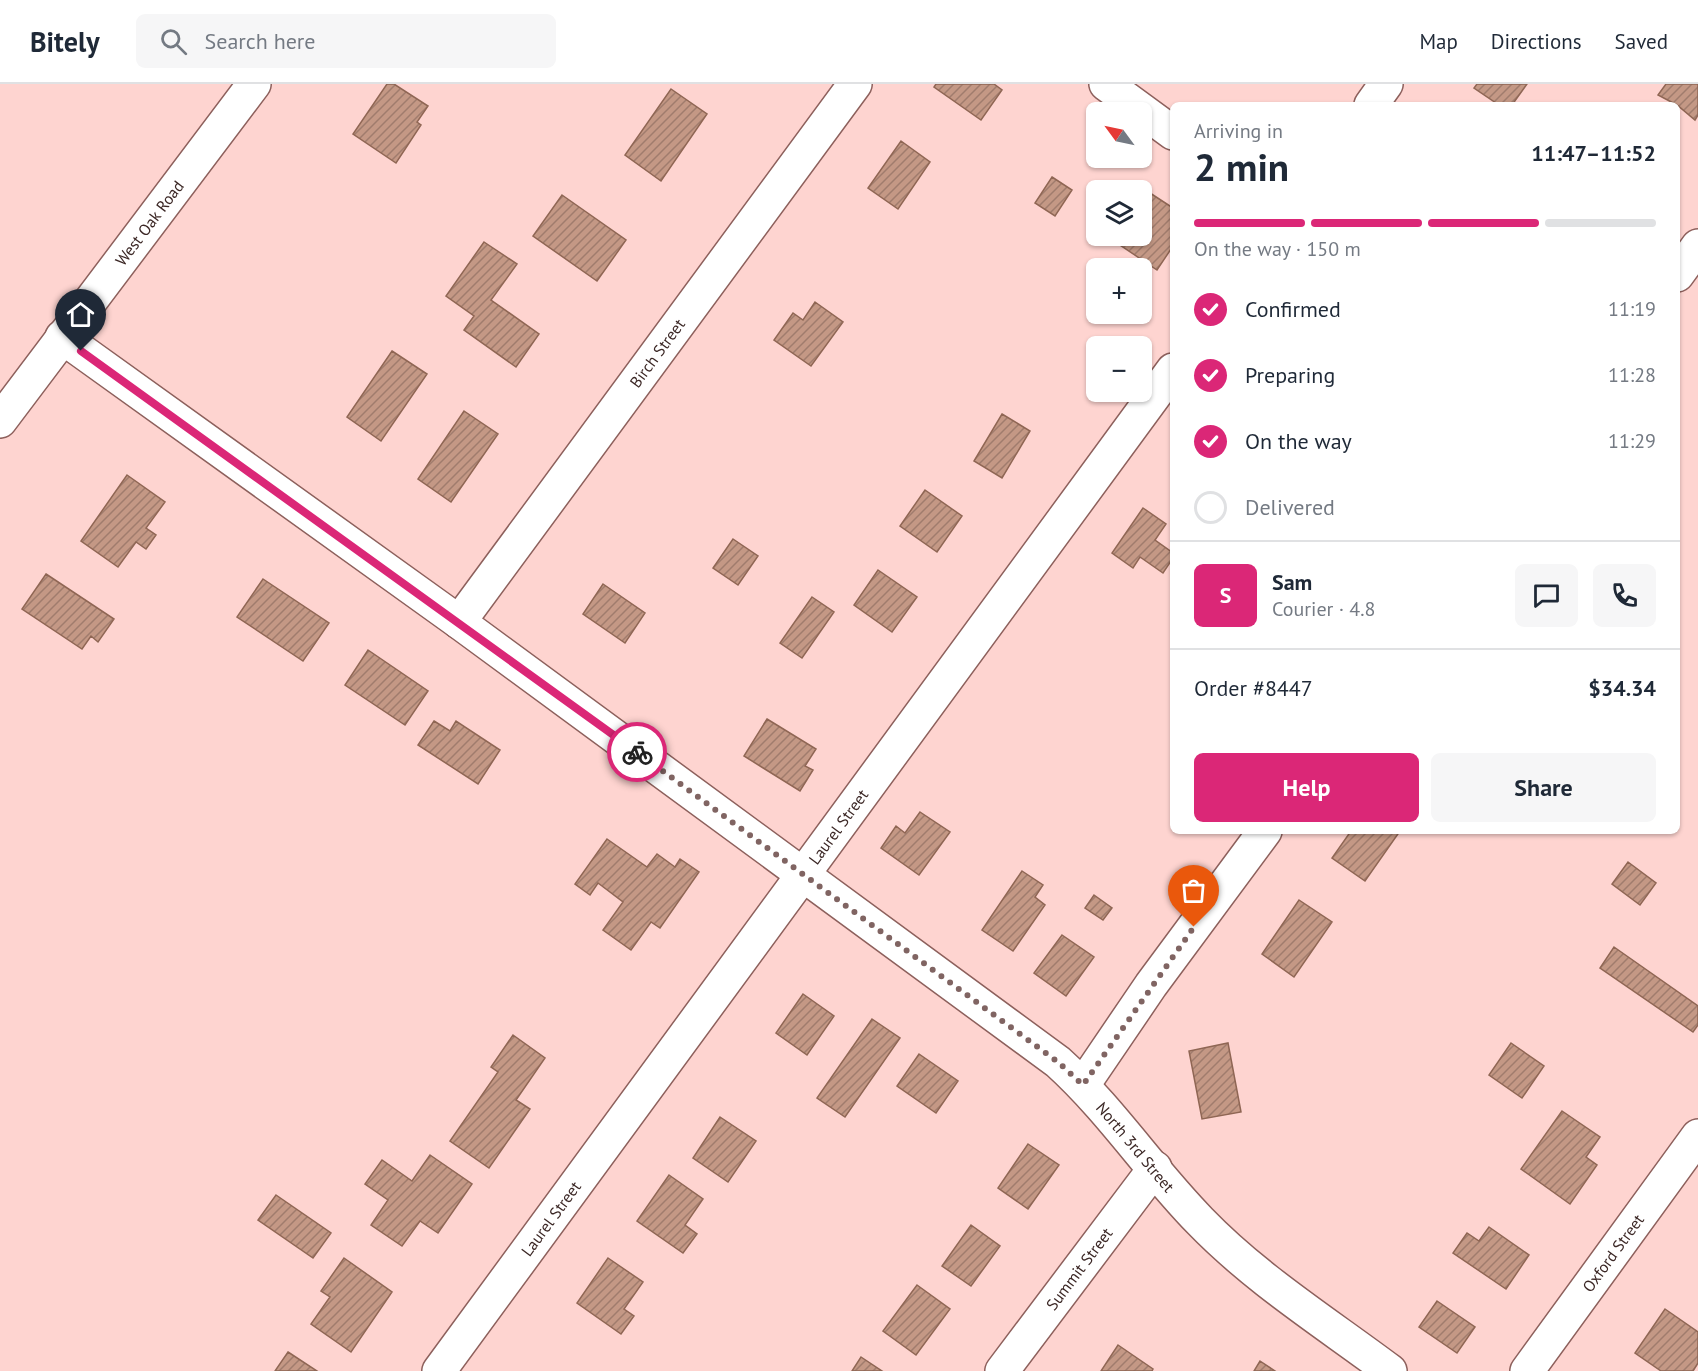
<!DOCTYPE html>
<meta charset="utf-8">
<style>
:root{--surface:#fff;--page:#f6f6f7;--text:#1f2937;--muted:#747a83;--line:#e0e1e3;--accent:#db2777}
body{margin:0;font-family:"PT Sans",sans-serif;background:var(--page);color:var(--text);height:100vh;display:flex;flex-direction:column;font-size:22px;white-space:nowrap}
*{box-sizing:border-box;margin:0}
p{font-size:20px;color:var(--muted)}
.icon{flex:none;width:33px;height:33px;fill:none;stroke:currentColor;stroke-width:2;stroke-linecap:round;stroke-linejoin:round}
.map{position:relative;flex:1;overflow:hidden}
.side{position:absolute;left:1170px;top:18px;width:510px;height:732px;display:flex;flex-direction:column;background:var(--surface);border-radius:9px;box-shadow:0 2px 4px #0004}
.side>*{flex:none}
.needle{width:39px;rotate:303deg}
.tools{position:absolute;left:1086px;top:18px;display:grid;gap:12px}
.tools a{display:grid;place-items:center;width:66px;height:66px;border-radius:9px;background:var(--surface);box-shadow:0 2px 4px #0004;font-size:30px}
.pin{position:absolute;display:grid;place-items:center;width:51px;height:51px;color:#fff;margin:-62px -26px;border-radius:50% 50% 50% 0;rotate:-45deg;box-shadow:0 0 6px #0007}
.pin .icon{rotate:45deg}
.courier{position:absolute;display:grid;place-items:center;width:60px;height:60px;margin:-30px;border:4px solid #db2777;border-radius:50%;background:#fff;color:#222;box-shadow:0 2px 8px #0007}
.overview em{font-style:normal;font-weight:600}
.overview div{display:flex;flex-direction:column-reverse}
.overview{display:flex;align-items:center;justify-content:space-between;height:102px;padding:0 24px}
h1{font-size:39px;font-weight:600;line-height:45px}
.bar{display:grid;grid-template-columns:repeat(4,1fr);gap:9px 6px;align-content:center;height:72px;padding:0 24px}
.bar i{height:8px;border-radius:4px;background:var(--line)}
.bar .active{background:var(--accent)}
.bar p{grid-column:span 4}
.line{display:flex;align-items:center;gap:15px;padding:0 24px;border-top:2px solid var(--line)}
.line div{flex:1}
.round{display:grid;place-items:center;flex:none;width:63px;height:63px;border-radius:9px;background:var(--page)}
ol{padding:0 24px;list-style:none}
li{display:flex;align-items:center;gap:18px;height:66px}
li p{margin-inline-start:auto}
li .icon{padding:6px;border-radius:50%;background:var(--accent);color:#fff;stroke-width:4}
li:last-child{color:var(--muted)}
li i{width:33px;height:33px;border:3px solid var(--line);border-radius:50%}
.cta{display:flex;gap:12px;margin-top:auto;padding:12px 24px}
.cta a{flex:1;height:69px;border-radius:9px;background:var(--accent);color:#fff;font-size:24px;font-weight:600;line-height:69px;text-align:center}
.cta a+a{background:var(--page);color:var(--text)}
header{display:flex;align-items:center;gap:36px;box-sizing:border-box;height:84px;padding:0 30px;background:var(--surface);border-bottom:2px solid var(--line)}
header strong{font-size:28px}
nav{display:flex;gap:33px;margin-inline-start:auto;font-size:21px}
.search{width:420px;height:54px;background:var(--page);display:flex;align-items:center;gap:15px;box-sizing:border-box;padding:0 21px;border-radius:9px;color:var(--muted);font-size:22px}
.map>svg:first-child{display:block}
</style>
<header>
<strong>Bitely</strong>
<div class="search"><svg class="icon" aria-label="search" viewBox="0 0 24 24"><circle cx="10" cy="10" r="6"/><path d="M15 15l6 6"/></svg>Search here</div>
<nav><a>Map</a><a>Directions</a><a>Saved</a></nav>
</header>
<div class="map">
<svg width="1698" height="1287" viewBox="0 0 1698 1287">
<defs>
<pattern id="building-hatch" width="6" height="6" patternUnits="userSpaceOnUse" patternTransform="scale(1.5)"><rect width="6" height="6" fill="#c49885"/><path d="M-1 1l2-2M0 6l6-6M5 7l2-2" fill="none" stroke="#a07c6d"/></pattern>
</defs>
<rect width="100%" height="100%" fill="#fed4d0"/>
<path fill="url(#building-hatch)" stroke="#8f6654" stroke-width="1.5" d="M 387,0 L 394,0 L 428,22 L 417,38 L 421,41 L 396,79 L 353,50 Z
M 936,0 L 994,0 L 1002,6 L 981,36 L 934,3 Z
M 1477,0 L 1527,0 L 1512,21 L 1499,21 L 1474,4 Z
M 1666,0 L 1698,0 L 1698,31 L 1695,36 L 1677,21 L 1658,11 Z
M 671,5 L 707,30 L 661,97 L 625,71 Z
M 901,57 L 930,78 L 898,125 L 868,104 Z
M 1052,93 L 1072,106 L 1055,132 L 1035,119 Z
M 1150,109 L 1173,124 L 1173,162 L 1157,186 L 1117,159 L 1122,152 L 1142,152 L 1142,122 Z
M 562,111 L 626,156 L 597,197 L 533,152 Z
M 484,158 L 517,180 L 491,216 L 539,250 L 516,283 L 464,246 L 474,232 L 446,212 Z
M 815,218 L 843,238 L 811,282 L 774,256 L 793,229 L 803,236 Z
M 392,267 L 427,290 L 381,357 L 347,333 Z
M 464,327 L 498,350 L 451,418 L 418,395 Z
M 1002,330 L 1030,347 L 1002,394 L 974,377 Z
M 127,391 L 165,418 L 146,444 L 156,451 L 146,465 L 136,458 L 118,483 L 81,457 Z
M 925,406 L 962,432 L 937,468 L 900,442 Z
M 1143,424 L 1166,440 L 1155,456 L 1173,469 L 1173,474 L 1163,489 L 1140,473 L 1133,484 L 1112,469 Z
M 733,455 L 758,472 L 738,501 L 713,484 Z
M 878,486 L 917,513 L 892,548 L 854,521 Z
M 46,490 L 114,535 L 98,558 L 91,552 L 82,565 L 22,525 Z
M 263,495 L 329,539 L 303,577 L 237,533 Z
M 603,500 L 645,529 L 625,559 L 583,530 Z
M 812,513 L 834,528 L 802,574 L 780,559 Z
M 368,566 L 428,607 L 405,641 L 345,601 Z
M 767,635 L 816,665 L 805,682 L 813,686 L 800,707 L 744,672 Z
M 434,637 L 450,647 L 456,637 L 500,666 L 478,700 L 418,661 Z
M 920,728 L 950,748 L 919,791 L 881,764 L 896,742 L 905,749 Z
M 1351,747 L 1400,747 L 1365,797 L 1332,774 Z
M 607,755 L 647,783 L 657,770 L 675,783 L 680,775 L 699,788 L 660,844 L 651,838 L 631,866 L 603,846 L 623,818 L 598,799 L 590,811 L 575,800 Z
M 1628,778 L 1656,799 L 1640,821 L 1612,800 Z
M 1022,787 L 1043,801 L 1035,813 L 1045,821 L 1013,867 L 982,846 Z
M 1094,811 L 1112,824 L 1103,836 L 1085,824 Z
M 1299,816 L 1332,838 L 1294,893 L 1262,870 Z
M 1062,851 L 1094,873 L 1066,912 L 1034,889 Z
M 1614,863 L 1698,922 L 1698,941 L 1693,948 L 1600,884 Z
M 803,910 L 834,932 L 807,971 L 776,949 Z
M 872,935 L 900,954 L 845,1033 L 817,1014 Z
M 513,951 L 545,974 L 516,1016 L 530,1025 L 489,1084 L 450,1057 L 498,988 L 491,983 Z
M 1228,959 L 1241,1028 L 1202,1035 L 1189,967 Z
M 1511,959 L 1544,982 L 1522,1014 L 1489,991 Z
M 919,970 L 958,997 L 936,1029 L 897,1002 Z
M 1562,1027 L 1600,1053 L 1586,1073 L 1597,1081 L 1570,1120 L 1521,1085 Z
M 720,1033 L 756,1057 L 728,1098 L 693,1074 Z
M 1028,1060 L 1059,1081 L 1028,1125 L 998,1104 Z
M 430,1071 L 472,1100 L 438,1149 L 420,1137 L 402,1162 L 371,1141 L 388,1116 L 365,1100 L 382,1076 L 412,1097 Z
M 669,1091 L 703,1115 L 685,1141 L 697,1150 L 683,1169 L 637,1137 Z
M 276,1111 L 331,1149 L 313,1174 L 258,1136 Z
M 971,1141 L 1000,1162 L 971,1202 L 942,1182 Z
M 1489,1143 L 1529,1171 L 1506,1205 L 1453,1169 L 1467,1149 L 1479,1157 Z
M 344,1174 L 392,1208 L 351,1268 L 311,1240 L 330,1213 L 321,1207 Z
M 608,1174 L 643,1198 L 624,1225 L 634,1232 L 621,1250 L 577,1219 Z
M 917,1201 L 950,1225 L 916,1271 L 883,1247 Z
M 1437,1217 L 1475,1243 L 1457,1269 L 1419,1243 Z
M 1665,1225 L 1698,1248 L 1698,1279 L 1693,1287 L 1661,1287 L 1635,1269 Z
M 1118,1261 L 1153,1285 L 1152,1287 L 1101,1287 Z
M 288,1268 L 317,1287 L 275,1287 Z
M 861,1273 L 882,1287 L 852,1287 Z
M 1260,1277 L 1275,1287 L 1254,1287 Z"/>
<g fill="none" stroke-linecap="round" stroke-linejoin="round">
<defs>
<g id="minor">
<path d="M 1106,0 L 1173,49"/>
<path d="M 1371,21 L 1386,0"/>
<path d="M 1677,191 L 1698,162"/>
<path id="s1" d="M 62,253 L 459,538 L 1058,978 C 1111,1026 1150,1086 1200,1137 C 1256,1195 1326,1239 1390,1287"/>
<path id="s2" d="M 0,337 L 254,0"/>
<path id="s3" d="M 459,538 L 855,0"/>
<path d="M 1083,1001 L 1151,901 L 1265,747"/>
<path id="s4" d="M 439,1287 L 1173,286"/>
<path id="s5" d="M 1002,1287 L 1155,1084"/>
<path id="s6" d="M 1527,1287 L 1698,1052"/>
</g>
</defs>
<use href="#minor" stroke="#8d605c" stroke-width="36"/>
<use href="#minor" stroke="#fff" stroke-width="33"/>
</g>
<g fill="none" stroke-linecap="round" stroke-linejoin="round">
<path stroke="#806462" stroke-width="6" stroke-dasharray="0 10.8" d="M 637,668 L 1058,978 L 1083,1001 L 1194,843"/>
<path stroke="#db2777" stroke-width="8" d="M 81,267 L 637,668"/>
</g>
<g text-anchor="middle" stroke-width="4.5" stroke-linejoin="round" paint-order="stroke">
<g font-size="16" fill="#3c2826" stroke="#fde7e5">
<text dy="6" stroke="none"><textPath href="#s2" startOffset="248">West Oak Road</textPath></text>
<text dy="6" stroke="none"><textPath href="#s3" startOffset="334">Birch Street</textPath></text>
<text dy="6" stroke="none"><textPath href="#s4" startOffset="675">Laurel Street</textPath></text>
<text dy="6" stroke="none"><textPath href="#s1" startOffset="1347">North 3rd Street</textPath></text>
<text dy="6" stroke="none"><textPath href="#s4" startOffset="189">Laurel Street</textPath></text>
<text dy="6" stroke="none"><textPath href="#s6" startOffset="146">Oxford Street</textPath></text>
<text dy="6" stroke="none"><textPath href="#s5" startOffset="128">Summit Street</textPath></text>
</g>
</g>
</svg>
<div class="tools">
<a><svg class="needle" viewBox="-14 -14 28 28"><path d="M0-13l5 13h-10z" fill="#e53935"/><path d="M0 13l5-13h-10z" fill="#747a83"/></svg></a>
<a><svg class="icon" aria-label="layers" viewBox="0 0 24 24"><path d="M12 4l9 5-9 5-9-5zM3 14l9 5 9-5"/></svg></a>
<a>+</a>
<a>−</a>
</div>
<div class="pin" style="left:1194px;top:843px;background:#ea580c"><svg class="icon" aria-label="bag" viewBox="0 0 24 24"><path d="M5 8h14l-1 12H6zM9 8a3 3 0 0 1 6 0"/></svg></div>
<div class="pin" style="left:81px;top:267px;background:#1f2937"><svg class="icon" aria-label="home" viewBox="0 0 24 24"><path d="M3 11l9-7 9 7M6 9v11h12V9"/></svg></div>
<div class="courier" style="left:637px;top:668px"><svg class="icon" aria-label="bike" viewBox="0 0 24 24"><circle cx="6" cy="16" r="4"/><circle cx="18" cy="16" r="4"/><path d="M6 16l4-8h5l3 8M10 8l3 8H6M13 5h3"/></svg></div>
<section class="side">
<div class="overview"><div><h1>2 min</h1><p>Arriving in</p></div><em>11:47–11:52</em></div>
<div class="bar"><i class="active"></i><i class="active"></i><i class="active"></i><i></i><p>On the way · 150 m</p></div>
<ol>
<li><svg class="icon" aria-label="check" viewBox="0 0 24 24"><path d="M5 12l5 5 9-10"/></svg>Confirmed<p>11:19</p></li>
<li><svg class="icon" aria-label="check" viewBox="0 0 24 24"><path d="M5 12l5 5 9-10"/></svg>Preparing<p>11:28</p></li>
<li><svg class="icon" aria-label="check" viewBox="0 0 24 24"><path d="M5 12l5 5 9-10"/></svg>On the way<p>11:29</p></li>
<li><i></i>Delivered</li>
</ol>
<div class="line" style="height:108px"><b class="round" style="background:var(--accent);color:#fff">S</b><div><b>Sam</b><p>Courier · 4.8</p></div><a class="round"><svg class="icon" aria-label="chat" viewBox="0 0 24 24"><path d="M4 5h16v11H9l-5 4z"/></svg></a><a class="round"><svg class="icon" aria-label="phone" viewBox="0 0 24 24"><path d="M5 4h4l2 5-3 2q2 4 5 5l2-3 5 2v4C11 20 4 13 5 4z"/></svg></a></div>
<div class="line" style="height:78px"><div>Order #8447</div><b>$34.34</b></div>
<div class="cta"><a>Help</a><a>Share</a></div>
</section>
</div>
